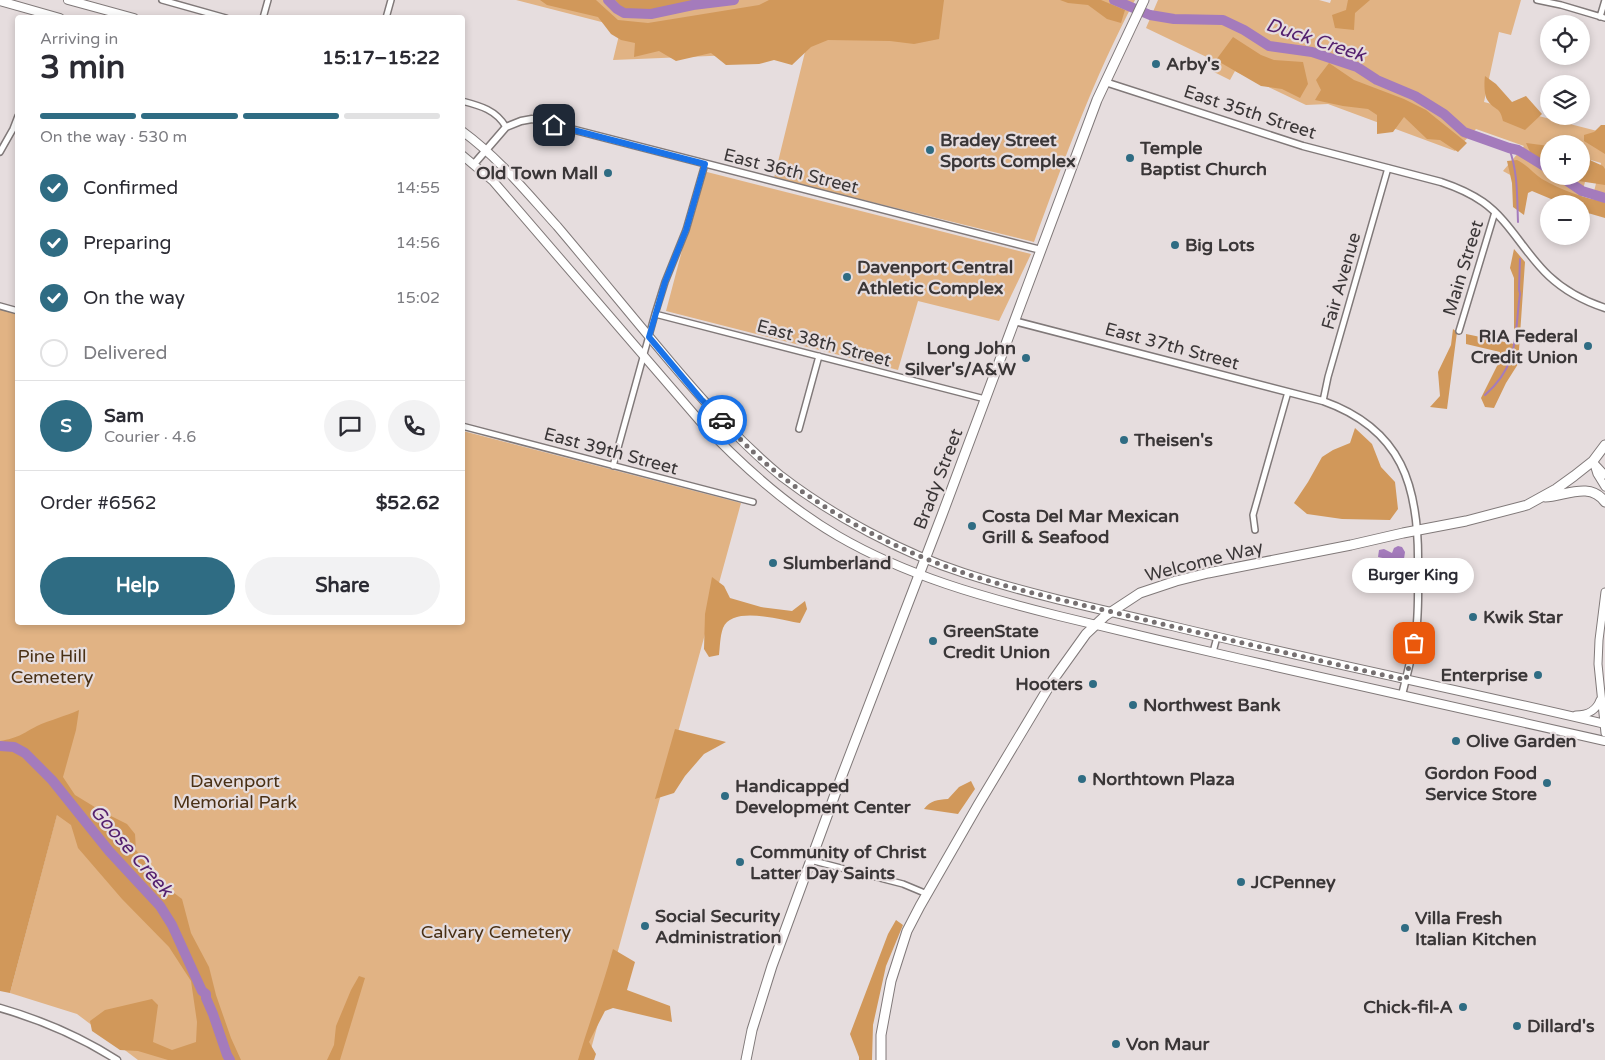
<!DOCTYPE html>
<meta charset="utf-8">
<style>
:root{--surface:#fff;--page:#f2f2f3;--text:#2b2b33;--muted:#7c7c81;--line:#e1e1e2;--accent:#2f6c83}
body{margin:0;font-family:"Varela Round",sans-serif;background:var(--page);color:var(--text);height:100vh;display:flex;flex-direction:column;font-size:19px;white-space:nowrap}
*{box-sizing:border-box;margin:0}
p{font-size:16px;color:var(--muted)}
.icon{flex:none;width:28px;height:28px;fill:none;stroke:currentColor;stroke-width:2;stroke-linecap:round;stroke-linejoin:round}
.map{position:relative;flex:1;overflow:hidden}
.drawer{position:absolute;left:15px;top:15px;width:450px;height:610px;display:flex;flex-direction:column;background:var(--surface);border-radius:5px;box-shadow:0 2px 8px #0003}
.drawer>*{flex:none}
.controls{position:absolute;left:1540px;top:15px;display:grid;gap:10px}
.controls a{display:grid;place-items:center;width:50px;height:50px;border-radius:50%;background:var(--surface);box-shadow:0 2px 8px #0003;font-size:25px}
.pin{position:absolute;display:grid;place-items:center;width:42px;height:42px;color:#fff;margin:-21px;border-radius:10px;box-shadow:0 2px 8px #0006}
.courier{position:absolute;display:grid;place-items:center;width:50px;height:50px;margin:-25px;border:4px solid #1a73e8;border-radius:50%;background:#fff;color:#222;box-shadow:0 1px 6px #0007}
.bubble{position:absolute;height:35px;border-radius:18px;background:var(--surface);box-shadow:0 2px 8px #0003;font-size:16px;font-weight:700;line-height:35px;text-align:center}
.summary em{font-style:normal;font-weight:700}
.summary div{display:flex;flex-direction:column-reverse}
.summary{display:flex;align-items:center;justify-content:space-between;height:85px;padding:0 25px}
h1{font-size:32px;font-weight:700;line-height:38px}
.bar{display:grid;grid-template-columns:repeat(4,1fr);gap:8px 5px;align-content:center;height:60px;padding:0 25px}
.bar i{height:6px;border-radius:4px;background:var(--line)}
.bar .selected{background:var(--accent)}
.bar p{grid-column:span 4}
.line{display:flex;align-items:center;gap:12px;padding:0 25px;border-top:1px solid var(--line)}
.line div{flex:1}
.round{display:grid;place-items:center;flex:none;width:52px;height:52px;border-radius:26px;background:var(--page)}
ol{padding:0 25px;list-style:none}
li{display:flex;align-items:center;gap:15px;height:55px}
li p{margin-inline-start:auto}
li .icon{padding:5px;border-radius:50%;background:var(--accent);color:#fff;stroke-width:4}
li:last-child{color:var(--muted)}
li i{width:28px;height:28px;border:2px solid var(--line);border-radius:50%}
.action{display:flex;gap:10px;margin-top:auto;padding:10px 25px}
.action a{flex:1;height:58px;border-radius:30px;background:var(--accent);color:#fff;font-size:20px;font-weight:700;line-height:58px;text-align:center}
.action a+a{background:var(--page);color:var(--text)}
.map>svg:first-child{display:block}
</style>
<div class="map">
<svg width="1605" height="1060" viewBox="0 0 1605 1060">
<rect width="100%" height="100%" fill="#e6ddde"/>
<path fill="#e1b384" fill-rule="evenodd" d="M 516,0 L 1135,0 C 1094,77 1064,160 1034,242 L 774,178 L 805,52 L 613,60 L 621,27 Z
M 1158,0 L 1319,0 L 1330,3 L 1331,0 L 1521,0 L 1511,35 L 1499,32 L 1484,102 L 1605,133 L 1605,216 L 1589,212 L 1601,163 L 1591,160 L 1579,204 L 1562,204 L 1503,171 L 1524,146 L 1476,129 L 1455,151 L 1328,104 L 1306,105 L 1235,71 L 1230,80 L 1212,71 L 1217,62 L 1146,28 ZM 1549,144 L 1581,144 L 1581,176 L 1549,176 Z
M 703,171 L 1031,254 L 999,321 L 918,301 L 898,370 L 666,311 Z
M 0,309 L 17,314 L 18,622 L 462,622 L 463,431 L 741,503 L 588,1060 L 138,1060 L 77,1014 L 10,993 L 61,799 L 0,782 Z"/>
<path fill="#d1985a" d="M 540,0 L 596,0 L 618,20 L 648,23 L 759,5 L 769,0 L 944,0 L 939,39 L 914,44 L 890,41 L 828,40 L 811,47 L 792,65 L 774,60 L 759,64 L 726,65 L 711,53 L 676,61 L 659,51 L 634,57 L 635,43 L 621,40 L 611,34 L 598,17 L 547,5 Z
M 615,0 L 695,0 L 648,11 L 623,9 Z
M 1060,0 L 1101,0 L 1125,10 L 1121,23 L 1107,19 L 1088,5 L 1068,3 Z
M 1348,0 L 1370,0 L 1355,13 L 1354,30 L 1335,28 L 1332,15 L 1346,10 Z
M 1233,37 L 1261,55 L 1274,60 L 1303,62 L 1308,84 L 1300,98 L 1282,89 L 1261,86 L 1216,60 Z
M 1329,63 L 1354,80 L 1404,99 L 1426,110 L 1467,143 L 1458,152 L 1440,140 L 1427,139 L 1404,117 L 1393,132 L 1377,134 L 1377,115 L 1368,109 L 1343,106 L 1315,100 L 1321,90 L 1316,80 Z
M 1485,76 L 1496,84 L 1512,102 L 1526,96 L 1542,114 L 1525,130 L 1503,121 C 1500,106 1495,111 1488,101 C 1484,96 1484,83 1485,76 Z
M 1601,125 L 1605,125 L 1605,154 L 1584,141 L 1584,135 L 1594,132 Z
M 1526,143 L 1549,146 L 1549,165 L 1530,152 Z
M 1581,156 L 1603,166 L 1605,169 L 1605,185 L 1579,181 L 1568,176 L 1581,176 Z
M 1517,160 C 1527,165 1533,173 1542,179 C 1559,189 1586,199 1605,202 L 1605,218 L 1581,211 L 1581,204 L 1563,204 L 1532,191 L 1528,193 L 1524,215 L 1513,207 L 1512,183 L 1507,161 Z
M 1514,249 L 1525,262 L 1518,364 L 1506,383 L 1494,408 L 1485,407 L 1481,398 L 1499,362 L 1500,352 L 1466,344 L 1466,334 L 1514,344 L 1514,278 L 1510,268 Z
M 1453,329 L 1457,332 L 1447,409 L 1430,407 L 1440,396 L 1438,372 L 1451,345 Z
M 1355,428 L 1372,444 L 1381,467 L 1395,482 L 1398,509 L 1390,520 L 1342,519 L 1307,514 L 1294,503 L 1308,482 L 1322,457 L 1333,450 L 1350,443 Z
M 712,577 L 724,586 L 730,598 L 761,607 L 792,611 L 805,601 L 807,609 L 800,623 C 781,620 732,605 723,628 C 720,636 720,647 719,655 L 709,657 L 704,649 L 705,614 Z
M 79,710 L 76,730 L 63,777 L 75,795 L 103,812 L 127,824 L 135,834 L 136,850 L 161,883 L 182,899 L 191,933 L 209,967 L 216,995 L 231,1038 L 241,1060 L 168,1060 L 138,1051 L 120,1050 L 92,1031 L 90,1021 L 105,1010 L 152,999 L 158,1005 L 153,1042 L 172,1050 L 196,1042 L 197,1022 L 191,981 L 169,947 L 122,899 L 78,848 L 71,825 L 57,815 L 10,993 L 0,991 L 0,741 C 18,738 22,734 37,726 C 50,720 66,716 79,710 Z
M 675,729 L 726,742 L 704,754 L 685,776 L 674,793 L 655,799 Z
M 971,781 L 975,789 L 958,814 L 924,809 C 931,800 937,800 948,799 L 959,787 Z
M 896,920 L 903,925 L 886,966 L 873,1025 L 872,1060 L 859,1060 L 859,1057 L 850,1034 L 888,934 Z
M 613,949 L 635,962 L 627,990 L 670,1006 L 672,1022 L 613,1008 L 605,1011 L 589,1042 L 596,1054 L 594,1060 L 578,1060 C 589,1023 603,986 613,949 Z
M 359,976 L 365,978 L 340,1060 L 327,1060 L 334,1045 L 336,1026 L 351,990 Z"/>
<path fill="#a47bbc" d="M 1398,546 L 1402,547 L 1405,552 L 1404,559 L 1401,562 L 1378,557 L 1379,550 L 1384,549 L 1392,553 L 1394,548 Z"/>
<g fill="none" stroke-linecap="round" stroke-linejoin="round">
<path stroke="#a47bbc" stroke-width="2" d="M 1509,148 C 1518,172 1517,197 1518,222
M 1485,395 C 1520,364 1514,336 1520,294 L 1519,289 L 1520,259"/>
<path stroke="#a47bbc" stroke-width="10" d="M 608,0 L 617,9 L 624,13 L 651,14 L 693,5 L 734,0
M 1114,0 L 1150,15 L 1174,19 L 1223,20 L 1244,30 L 1269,46 L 1312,52 L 1357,67 L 1377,80 L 1415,96 L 1444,114 L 1464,132 L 1509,148 L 1518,150 L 1549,169
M 1560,176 L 1582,191 L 1605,198
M 0,746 L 14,747 L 25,753 L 52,780 L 109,851 L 160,906 L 172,925 L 202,991 L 206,994 L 206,998 L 213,1014 L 227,1055 L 230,1060"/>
<defs>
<path id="minor" d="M 162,0 L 226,18
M 1537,0 L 1561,5 L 1605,18
M 1600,17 L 1605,0
M 263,18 L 268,0
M 386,18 L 391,0
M 462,101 C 481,106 496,110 506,127
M 0,152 L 13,129 L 18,116
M 0,306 L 18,311
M 655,314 L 985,399
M 1459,331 L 1495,212
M 1323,401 L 1328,377 L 1388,168
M 462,426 L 753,502
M 799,429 L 819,356
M 613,466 L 655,314 L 665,282 L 686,230 L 705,164
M 1255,530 L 1253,515 L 1288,392
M 1213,652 L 1217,637
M 810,860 L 903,884 L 927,894"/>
<path id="tertiary" d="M 1105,82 L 1303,146 L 1441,182 C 1456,187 1470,193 1483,202 C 1510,221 1525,254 1549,276 C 1565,291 1584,301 1605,308
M 474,164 L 506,127 L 521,121 L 532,119 L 1041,250
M 1014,321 L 1323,401 C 1402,429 1419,486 1418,564 C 1418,586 1419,610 1416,632 C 1413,653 1407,674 1402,695
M 0,1008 C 42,1020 81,1037 117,1060"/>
<path id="secondary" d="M 1593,461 L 1597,474 L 1605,487
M 1595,464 L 1605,475
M 1605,592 L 1599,640 L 1598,664 L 1605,733
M 1576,715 C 1588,715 1596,711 1600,700"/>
<path id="primary" d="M 68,0 L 134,18
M 0,1 L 60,18
M 462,131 C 499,158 527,193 557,226 C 596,272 634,319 673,365 C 707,405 741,443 781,476 C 833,516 902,553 964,573 C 1032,595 1103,610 1172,626 C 1316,661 1461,690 1605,724
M 462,155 L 493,181 L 699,420 C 741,465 785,505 838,536 C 907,576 983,597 1059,616 C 1120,631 1180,645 1241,659 C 1362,686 1484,714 1605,741"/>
<path id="trunk" d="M 1545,497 C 1565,496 1590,481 1605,502
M 746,1060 L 752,1030 L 772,966 L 841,778 L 942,515 L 1097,100 L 1144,0
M 881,1060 L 881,1035 L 891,981 L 907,931 L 920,906 L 978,805 L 1053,680 L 1086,634 L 1105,616 L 1140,593 L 1176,581 L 1208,573 L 1351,545 L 1403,533 L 1466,521 L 1527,505 L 1556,489 L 1574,476 L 1593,461 L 1605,445"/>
</defs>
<use href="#minor" stroke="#807979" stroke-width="8"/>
<use href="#tertiary" stroke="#807979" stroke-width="9"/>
<use href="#secondary" stroke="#807979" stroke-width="9"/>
<use href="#primary" stroke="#807979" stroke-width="10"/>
<use href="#trunk" stroke="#807979" stroke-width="11"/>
<use href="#minor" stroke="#fff" stroke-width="5"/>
<use href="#tertiary" stroke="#fff" stroke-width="6"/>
<use href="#secondary" stroke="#fff" stroke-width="7"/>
<use href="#primary" stroke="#fff" stroke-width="8"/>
<use href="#trunk" stroke="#fff" stroke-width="9"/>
</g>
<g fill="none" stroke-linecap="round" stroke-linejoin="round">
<path stroke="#767071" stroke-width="5" stroke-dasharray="0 9" d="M 722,420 C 730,429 739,438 748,447 C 803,501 888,547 961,572 C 1020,592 1081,604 1141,619 C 1229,640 1317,660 1406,680 L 1414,643"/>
<path stroke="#1a73e8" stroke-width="6" d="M 554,125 L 705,164 L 686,230 L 665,282 L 649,337 L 701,399 L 722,420"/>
</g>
<g fill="#2f6c83" stroke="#e6ddde" stroke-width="2">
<circle cx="1156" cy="64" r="5"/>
<circle cx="930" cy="150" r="5"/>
<circle cx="1130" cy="158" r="5"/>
<circle cx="608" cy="173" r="5"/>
<circle cx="1175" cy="245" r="5"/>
<circle cx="847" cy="277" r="5"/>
<circle cx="1588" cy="346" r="5"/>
<circle cx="1026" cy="358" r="5"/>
<circle cx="1124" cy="440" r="5"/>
<circle cx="972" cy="526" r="5"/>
<circle cx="773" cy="563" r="5"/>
<circle cx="1473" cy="617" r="5"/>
<circle cx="933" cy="641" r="5"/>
<circle cx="1538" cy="675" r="5"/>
<circle cx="1093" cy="684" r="5"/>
<circle cx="1133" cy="705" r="5"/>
<circle cx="1456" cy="741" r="5"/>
<circle cx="1082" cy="779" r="5"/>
<circle cx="1547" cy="783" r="5"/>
<circle cx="725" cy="796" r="5"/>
<circle cx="740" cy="862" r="5"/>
<circle cx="1241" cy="882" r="5"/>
<circle cx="645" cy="926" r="5"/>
<circle cx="1405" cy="928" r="5"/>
<circle cx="1463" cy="1007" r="5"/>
<circle cx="1517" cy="1026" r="5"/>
<circle cx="1116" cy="1044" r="5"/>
</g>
<g text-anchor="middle" stroke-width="4.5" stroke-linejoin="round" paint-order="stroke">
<g font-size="18" font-weight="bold" fill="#3a3637" stroke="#e6ddde" text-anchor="start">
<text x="1166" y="70">Arby's</text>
<text x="940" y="146">Bradey Street<tspan x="940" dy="21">Sports Complex</tspan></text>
<text x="1140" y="154">Temple<tspan x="1140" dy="21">Baptist Church</tspan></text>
<text x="598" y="179" text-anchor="end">Old Town Mall</text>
<text x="1185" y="251">Big Lots</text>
<text x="857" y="273">Davenport Central<tspan x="857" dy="21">Athletic Complex</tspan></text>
<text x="1578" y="342" text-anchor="end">RIA Federal<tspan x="1578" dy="21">Credit Union</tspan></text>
<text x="1016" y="354" text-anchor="end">Long John<tspan x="1016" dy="21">Silver's/A&amp;W</tspan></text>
<text x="1134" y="446">Theisen's</text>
<text x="982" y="522">Costa Del Mar Mexican<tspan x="982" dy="21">Grill &amp; Seafood</tspan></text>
<text x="783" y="569">Slumberland</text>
<text x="1483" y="623">Kwik Star</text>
<text x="943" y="637">GreenState<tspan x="943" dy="21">Credit Union</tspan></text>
<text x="1528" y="681" text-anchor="end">Enterprise</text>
<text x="1083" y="690" text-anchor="end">Hooters</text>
<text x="1143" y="711">Northwest Bank</text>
<text x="1466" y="747">Olive Garden</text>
<text x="1537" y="779" text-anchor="end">Gordon Food<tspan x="1537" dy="21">Service Store</tspan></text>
<text x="1092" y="785">Northtown Plaza</text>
<text x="735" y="792">Handicapped<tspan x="735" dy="21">Development Center</tspan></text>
<text x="750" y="858">Community of Christ<tspan x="750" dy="21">Latter Day Saints</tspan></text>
<text x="1251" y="888">JCPenney</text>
<text x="655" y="922">Social Security<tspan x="655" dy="21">Administration</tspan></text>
<text x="1415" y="924">Villa Fresh<tspan x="1415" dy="21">Italian Kitchen</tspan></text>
<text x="1453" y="1013" text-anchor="end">Chick-fil-A</text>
<text x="1527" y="1032">Dillard's</text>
<text x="1126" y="1050">Von Maur</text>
</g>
<g font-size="18" fill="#3a3637" stroke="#e6ddde">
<text transform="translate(1250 112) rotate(18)" y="6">East 35th Street</text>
<text transform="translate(791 171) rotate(14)" y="6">East 36th Street</text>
<text transform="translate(1463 268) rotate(-73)" y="6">Main Street</text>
<text transform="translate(1341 281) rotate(-74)" y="6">Fair Avenue</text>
<text transform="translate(824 343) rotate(15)" y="6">East 38th Street</text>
<text transform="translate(1172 346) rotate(15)" y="6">East 37th Street</text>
<text transform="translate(611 451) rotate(15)" y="6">East 39th Street</text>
<text transform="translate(938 479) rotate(-69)" y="6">Brady Street</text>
<text transform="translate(1204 561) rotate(-14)" y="6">Welcome Way</text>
</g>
<g font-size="18" fill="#493015" stroke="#e6ddde">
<text x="52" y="662">Pine Hill<tspan x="52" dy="21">Cemetery</tspan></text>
<text x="235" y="787">Davenport<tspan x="235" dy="21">Memorial Park</tspan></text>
<text x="496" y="938">Calvary Cemetery</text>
</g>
<g font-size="19" font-style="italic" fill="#531f6e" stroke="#e6ddde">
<text transform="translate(1316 39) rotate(18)" y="7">Duck Creek</text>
<text transform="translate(132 850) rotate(49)" y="7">Goose Creek</text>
</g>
</g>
</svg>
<div class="controls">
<a><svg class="icon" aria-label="locate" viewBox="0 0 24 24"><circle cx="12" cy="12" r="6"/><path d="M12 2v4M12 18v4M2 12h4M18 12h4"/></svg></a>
<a><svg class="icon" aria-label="layers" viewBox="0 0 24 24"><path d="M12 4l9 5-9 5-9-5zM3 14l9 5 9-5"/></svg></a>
<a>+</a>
<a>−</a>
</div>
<div class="pin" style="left:1414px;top:643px;background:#ea580c"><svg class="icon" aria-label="bag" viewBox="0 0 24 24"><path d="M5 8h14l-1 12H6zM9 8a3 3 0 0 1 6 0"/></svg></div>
<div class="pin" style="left:554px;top:125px;background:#1f2937"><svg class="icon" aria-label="home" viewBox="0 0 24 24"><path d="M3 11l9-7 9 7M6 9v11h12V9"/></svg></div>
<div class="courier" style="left:722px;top:420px"><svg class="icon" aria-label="car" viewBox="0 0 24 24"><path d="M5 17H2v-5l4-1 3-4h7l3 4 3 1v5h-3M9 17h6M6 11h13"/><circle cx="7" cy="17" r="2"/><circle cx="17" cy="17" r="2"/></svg></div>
<div class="bubble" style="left:1352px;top:558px;width:122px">Burger King</div>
<section class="drawer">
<div class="summary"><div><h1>3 min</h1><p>Arriving in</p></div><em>15:17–15:22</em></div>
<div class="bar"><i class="selected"></i><i class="selected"></i><i class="selected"></i><i></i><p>On the way · 530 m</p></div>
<ol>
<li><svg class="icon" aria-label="check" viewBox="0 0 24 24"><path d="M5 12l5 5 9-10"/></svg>Confirmed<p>14:55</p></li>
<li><svg class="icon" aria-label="check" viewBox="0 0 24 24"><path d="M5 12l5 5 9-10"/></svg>Preparing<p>14:56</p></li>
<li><svg class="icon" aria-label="check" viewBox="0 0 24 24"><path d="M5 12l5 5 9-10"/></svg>On the way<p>15:02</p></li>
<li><i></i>Delivered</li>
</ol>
<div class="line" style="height:90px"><b class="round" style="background:var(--accent);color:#fff">S</b><div><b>Sam</b><p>Courier · 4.6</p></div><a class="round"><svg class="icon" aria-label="chat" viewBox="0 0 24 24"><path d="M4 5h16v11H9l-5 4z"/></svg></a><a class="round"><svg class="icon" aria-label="phone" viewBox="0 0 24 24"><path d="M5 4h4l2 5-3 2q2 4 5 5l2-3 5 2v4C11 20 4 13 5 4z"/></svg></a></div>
<div class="line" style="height:65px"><div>Order #6562</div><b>$52.62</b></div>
<div class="action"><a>Help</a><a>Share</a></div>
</section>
</div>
